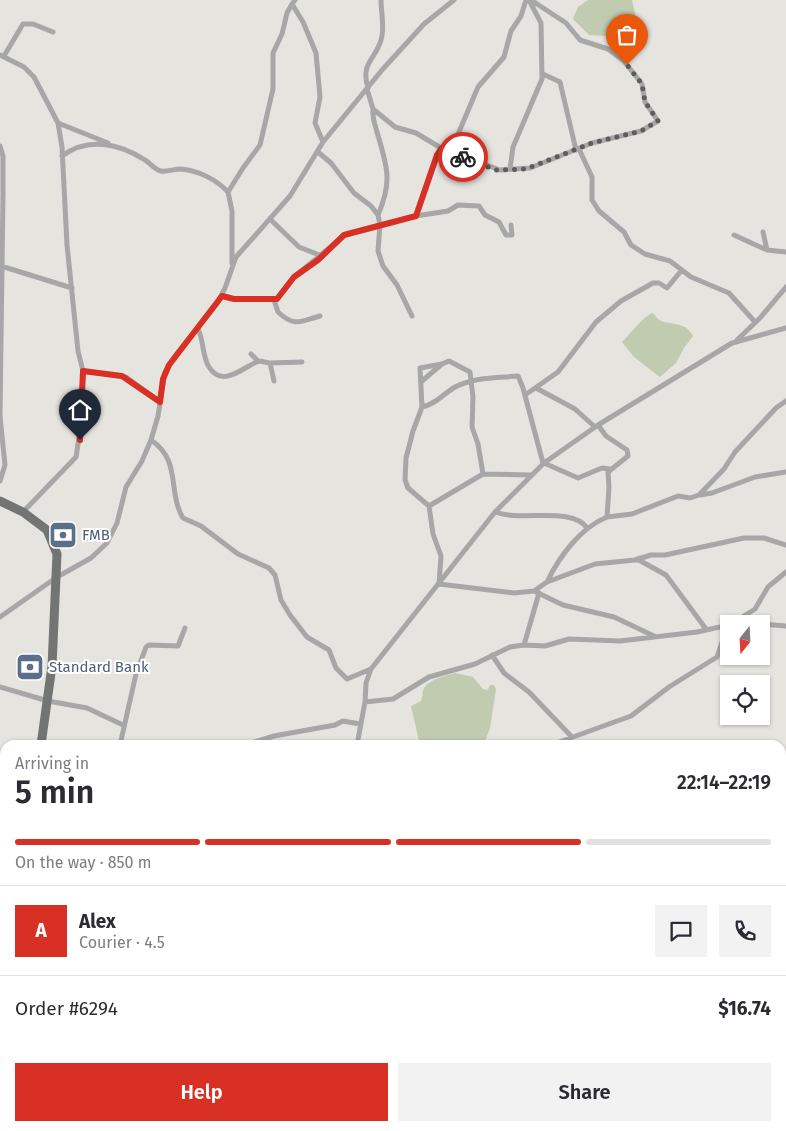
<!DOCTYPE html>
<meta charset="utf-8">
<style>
:root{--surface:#fff;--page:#f2f2f3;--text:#2b2b33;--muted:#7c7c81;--line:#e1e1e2;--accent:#d93025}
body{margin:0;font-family:"Fira Sans",sans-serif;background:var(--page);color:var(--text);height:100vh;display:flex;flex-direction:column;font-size:19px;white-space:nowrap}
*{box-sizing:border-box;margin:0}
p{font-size:16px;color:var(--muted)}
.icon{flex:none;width:28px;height:28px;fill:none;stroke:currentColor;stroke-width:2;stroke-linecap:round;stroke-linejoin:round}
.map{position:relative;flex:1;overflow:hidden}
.side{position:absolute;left:0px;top:740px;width:786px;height:391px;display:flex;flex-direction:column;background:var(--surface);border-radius:15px 15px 0 0;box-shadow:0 1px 4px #0004}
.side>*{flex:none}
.needle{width:32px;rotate:198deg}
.controls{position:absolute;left:720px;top:615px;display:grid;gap:10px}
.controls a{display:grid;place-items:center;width:50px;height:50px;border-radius:0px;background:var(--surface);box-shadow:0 1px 4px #0004;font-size:25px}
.pin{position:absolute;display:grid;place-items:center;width:42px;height:42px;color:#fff;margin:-51px -21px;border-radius:50% 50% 50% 0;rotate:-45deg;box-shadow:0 0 5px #0007}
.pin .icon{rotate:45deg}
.courier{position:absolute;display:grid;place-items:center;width:50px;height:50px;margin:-25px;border:4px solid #d93025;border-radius:50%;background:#fff;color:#222;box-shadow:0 1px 6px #0007}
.head em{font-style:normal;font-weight:600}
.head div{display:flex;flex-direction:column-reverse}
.head{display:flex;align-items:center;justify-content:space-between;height:85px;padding:0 15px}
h1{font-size:32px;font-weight:600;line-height:38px}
.bar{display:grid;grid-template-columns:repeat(4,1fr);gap:8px 5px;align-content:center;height:60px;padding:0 15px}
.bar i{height:6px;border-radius:4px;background:var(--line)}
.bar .current{background:var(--accent)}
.bar p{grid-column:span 4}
.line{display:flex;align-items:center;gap:12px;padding:0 15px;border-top:1px solid var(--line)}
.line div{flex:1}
.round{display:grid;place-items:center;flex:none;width:52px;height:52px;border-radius:0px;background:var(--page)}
.cta{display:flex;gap:10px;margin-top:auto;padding:10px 15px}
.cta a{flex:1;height:58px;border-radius:0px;background:var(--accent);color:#fff;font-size:20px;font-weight:600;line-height:58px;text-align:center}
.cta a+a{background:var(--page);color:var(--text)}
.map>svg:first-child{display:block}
</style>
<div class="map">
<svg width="786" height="1131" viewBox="0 0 786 1131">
<rect width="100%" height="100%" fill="#e5e4df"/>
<path fill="#ebd5c8" d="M 781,916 L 786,917 L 786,968 L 781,980 Z"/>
<path fill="#c0cbaf" d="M 588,0 L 632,0 L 638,27 L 635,38 L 625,42 L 607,36 L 589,35 L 573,19 L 578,7 Z
M 652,313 C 656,315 657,319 661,321 C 673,325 686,322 693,336 L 684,348 L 676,363 L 660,377 L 634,357 L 622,342 C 633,331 639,321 652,313 Z
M 455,673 L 473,677 L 483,689 L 488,690 L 490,685 L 494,685 L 496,689 L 490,728 L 484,744 L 420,745 L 411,706 L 421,701 C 423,696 422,692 424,688 C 430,679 445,676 455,673 Z"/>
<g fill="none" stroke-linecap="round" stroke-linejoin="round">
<path stroke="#a6a7a6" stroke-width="5" d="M 295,0 L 292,4 L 303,22 L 316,53 L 320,97 L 315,123 L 323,142
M 0,55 L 24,67 L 34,77 L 58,123 L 62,147 L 67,245 L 78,351 L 83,371 L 81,425 L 76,457 L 23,512
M 4,56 L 23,24 L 33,24 L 53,32
M 543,74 L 560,82 L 576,150
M 368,88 C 360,63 376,59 381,40 C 385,28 381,13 381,0
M 367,89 L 373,109 L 395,127 L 416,133 L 441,148 L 500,170 L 530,168 L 592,143 L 641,131 L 658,121 L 645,102 L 642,84 L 624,61 L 608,49 L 580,40 L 566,23 L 531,0
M 373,109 C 372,118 375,124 377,132 C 387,167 393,180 378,215
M 58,123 L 108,143
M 0,146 L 3,156 L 3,194 L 0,416 L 5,465 L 0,481
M 579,149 L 592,177 L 592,200 L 599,211 L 624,232 L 631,245 L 645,254 L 670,261 L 691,277 L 729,293 L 755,322
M 318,152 L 331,163 L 354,193 L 371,206 L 378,215 L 380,225 L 378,251 L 383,266 L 397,285 L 412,316
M 62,156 C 88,136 120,144 145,160 C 150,163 155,170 161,171 C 167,172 174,169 180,169 C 198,170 217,180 228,192
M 510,169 L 513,147 L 542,79 L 541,23 L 529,0
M 416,216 L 437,155 L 441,148 L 456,139 L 478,87 L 504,57 L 511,31 L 521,16 L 526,0
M 271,220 L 299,247 L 322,256
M 763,232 L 767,250
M 734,235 L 767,250 L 786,252
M 232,263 L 232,211 L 228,192 L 243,168 L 260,145 L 273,89 L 273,53 L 282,34 L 287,13 L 292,4
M 1,266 L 72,288
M 222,295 L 234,299 L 277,299 L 294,277 L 346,234 L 416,216 L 448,211 L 458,205 L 479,206 L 485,215 L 499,222 L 506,235 L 512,235 L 511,225
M 274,300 L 278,312 C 295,328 301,321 320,316
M 198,329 C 204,341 202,356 209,367 C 223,390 247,364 259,361 C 262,361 267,363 270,363 L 274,381
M 737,340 L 760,318 L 786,287
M 251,354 L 258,361
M 270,363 L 302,362
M 83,371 L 126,377 L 160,402
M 422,381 L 442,364 L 449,361 L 470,372 L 473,397 L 472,427 L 478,444 L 483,474
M 536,388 L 575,409 L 595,427
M 525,395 L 558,372 L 596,322 L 621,301 L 653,283 L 659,283 L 667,288 L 681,271
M 422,407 C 436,404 443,394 455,387 C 474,377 497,378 518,376 L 523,388 L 543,463
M 151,440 C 182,461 167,491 183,518 L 201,526 L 238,554 L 269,568 L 275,575 L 281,600 L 290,615 L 307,637 L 329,650 L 336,668 L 347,679 L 371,669
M 544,463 L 578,478 L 602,468 L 610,469
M 531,475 L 483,474 L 429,506 L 433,534 L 441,556 L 439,584 L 514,593 L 534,591 L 547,582 L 595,564 L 635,560 L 651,555 L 665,555 L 744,538 L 764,538 L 786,545
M 700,495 L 712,493 L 755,477 L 786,472
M 429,506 L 408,488 L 405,480 L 406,458 L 413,431 L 422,407 L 420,368 L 442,364
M 495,512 C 521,522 572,506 587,528
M 607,517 L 632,514 L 678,496 L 690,498 L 699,495 L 724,469 L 735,452 L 776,408 L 786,401
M 637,559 L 666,575 L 706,629
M 547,582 C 559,557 580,528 607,517 L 609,487 L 608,472 L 628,456 L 627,450 L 606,436 L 598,425
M 534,591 L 563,605 L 614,617 L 654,636
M 0,617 L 57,577 L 91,558 L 107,543 L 117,523 L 126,487 L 142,461 L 151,440 L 158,416 L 165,372 L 175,356 L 216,305 L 225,288 L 236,257 L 290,196 L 323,142 L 382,70 L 424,24 L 454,0
M 736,622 L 753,624
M 731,624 L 755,609 L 768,587 L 786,572
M 761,624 L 786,626
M 524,645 L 539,593
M 492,655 L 504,673 L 529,692 L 571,736
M 0,687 L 48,701 L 87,708 L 123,725
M 365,702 L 393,699 L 429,677 L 475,664 L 510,647 L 524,645 L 545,646 L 569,639 L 620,641 L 697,632 L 729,625
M 120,745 L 136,674 L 146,647 L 149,645 L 178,646 L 185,628
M 245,745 L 274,736 L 335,725 L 343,721 L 360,724
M 357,745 L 365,702 L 366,683 L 371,669 L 495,512 L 544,463 L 598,425 L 732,343 L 786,328
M 551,745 L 631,716 L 669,687 L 717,657 L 728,625
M 0,808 L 5,814
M 0,822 L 5,822
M 781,860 L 786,838
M 781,878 L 786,879
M 781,894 L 786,915
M 781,991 L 786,978
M 781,1055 L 786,1042
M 781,1064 L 786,1065
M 104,1126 L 106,1131
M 714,1131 L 715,1126"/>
<path stroke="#727572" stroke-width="9" d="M 0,501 L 23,512 L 47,530 L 57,554 L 52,666 L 41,745
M 379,1126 L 385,1131"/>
</g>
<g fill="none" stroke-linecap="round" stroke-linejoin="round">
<path stroke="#5d5d5a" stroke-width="5" stroke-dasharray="0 9" d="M 463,157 L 496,170 L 526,169 L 592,143 L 641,131 L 658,121 L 645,102 L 642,84 L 627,65"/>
<path stroke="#d93025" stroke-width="6" d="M 80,440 L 83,371 L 122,376 L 160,402 L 163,379 L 169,365 L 222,296 L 234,299 L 277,299 L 294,277 L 318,260 L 344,235 L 416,216 L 437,155 L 442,148 L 463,157"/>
</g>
<defs>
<symbol id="bank-square" viewBox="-11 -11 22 22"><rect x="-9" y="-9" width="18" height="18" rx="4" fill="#5c6f8a" stroke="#fff"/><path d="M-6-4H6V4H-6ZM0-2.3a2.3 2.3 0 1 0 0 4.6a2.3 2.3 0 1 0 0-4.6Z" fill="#fff"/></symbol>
</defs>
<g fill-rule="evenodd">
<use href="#bank-square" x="47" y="519" width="32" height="32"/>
<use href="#bank-square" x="14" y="651" width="32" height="32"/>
</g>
<g text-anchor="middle" stroke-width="4" stroke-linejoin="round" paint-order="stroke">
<g font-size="15" fill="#4e5e75" stroke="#fff" text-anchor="start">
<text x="82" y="540">FMB</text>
<text x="49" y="672">Standard Bank</text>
</g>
</g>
</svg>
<div class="controls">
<a><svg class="needle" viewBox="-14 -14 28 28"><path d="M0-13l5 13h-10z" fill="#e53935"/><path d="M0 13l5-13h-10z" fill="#7c7c81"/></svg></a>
<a><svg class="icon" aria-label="locate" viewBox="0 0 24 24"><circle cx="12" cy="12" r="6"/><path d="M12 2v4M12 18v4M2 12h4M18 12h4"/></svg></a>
</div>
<div class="pin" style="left:627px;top:65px;background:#ea580c"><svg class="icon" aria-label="bag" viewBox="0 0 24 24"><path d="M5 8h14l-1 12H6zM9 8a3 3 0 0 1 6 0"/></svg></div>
<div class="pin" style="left:80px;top:440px;background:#1f2937"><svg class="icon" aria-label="home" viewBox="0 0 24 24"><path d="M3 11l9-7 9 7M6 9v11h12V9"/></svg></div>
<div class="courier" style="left:463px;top:157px"><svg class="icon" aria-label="bike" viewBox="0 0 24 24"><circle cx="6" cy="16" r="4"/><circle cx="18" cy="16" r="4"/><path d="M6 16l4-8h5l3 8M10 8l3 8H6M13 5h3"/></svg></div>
<section class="side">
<div class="head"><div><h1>5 min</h1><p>Arriving in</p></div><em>22:14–22:19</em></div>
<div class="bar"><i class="current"></i><i class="current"></i><i class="current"></i><i></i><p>On the way · 850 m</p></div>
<div class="line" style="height:90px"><b class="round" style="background:var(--accent);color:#fff">A</b><div><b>Alex</b><p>Courier · 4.5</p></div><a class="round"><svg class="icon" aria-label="chat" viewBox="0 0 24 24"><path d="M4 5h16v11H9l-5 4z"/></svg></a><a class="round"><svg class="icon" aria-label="phone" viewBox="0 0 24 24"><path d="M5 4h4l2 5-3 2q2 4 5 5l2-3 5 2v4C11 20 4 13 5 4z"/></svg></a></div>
<div class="line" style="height:65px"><div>Order #6294</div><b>$16.74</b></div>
<div class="cta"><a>Help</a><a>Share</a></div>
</section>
</div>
